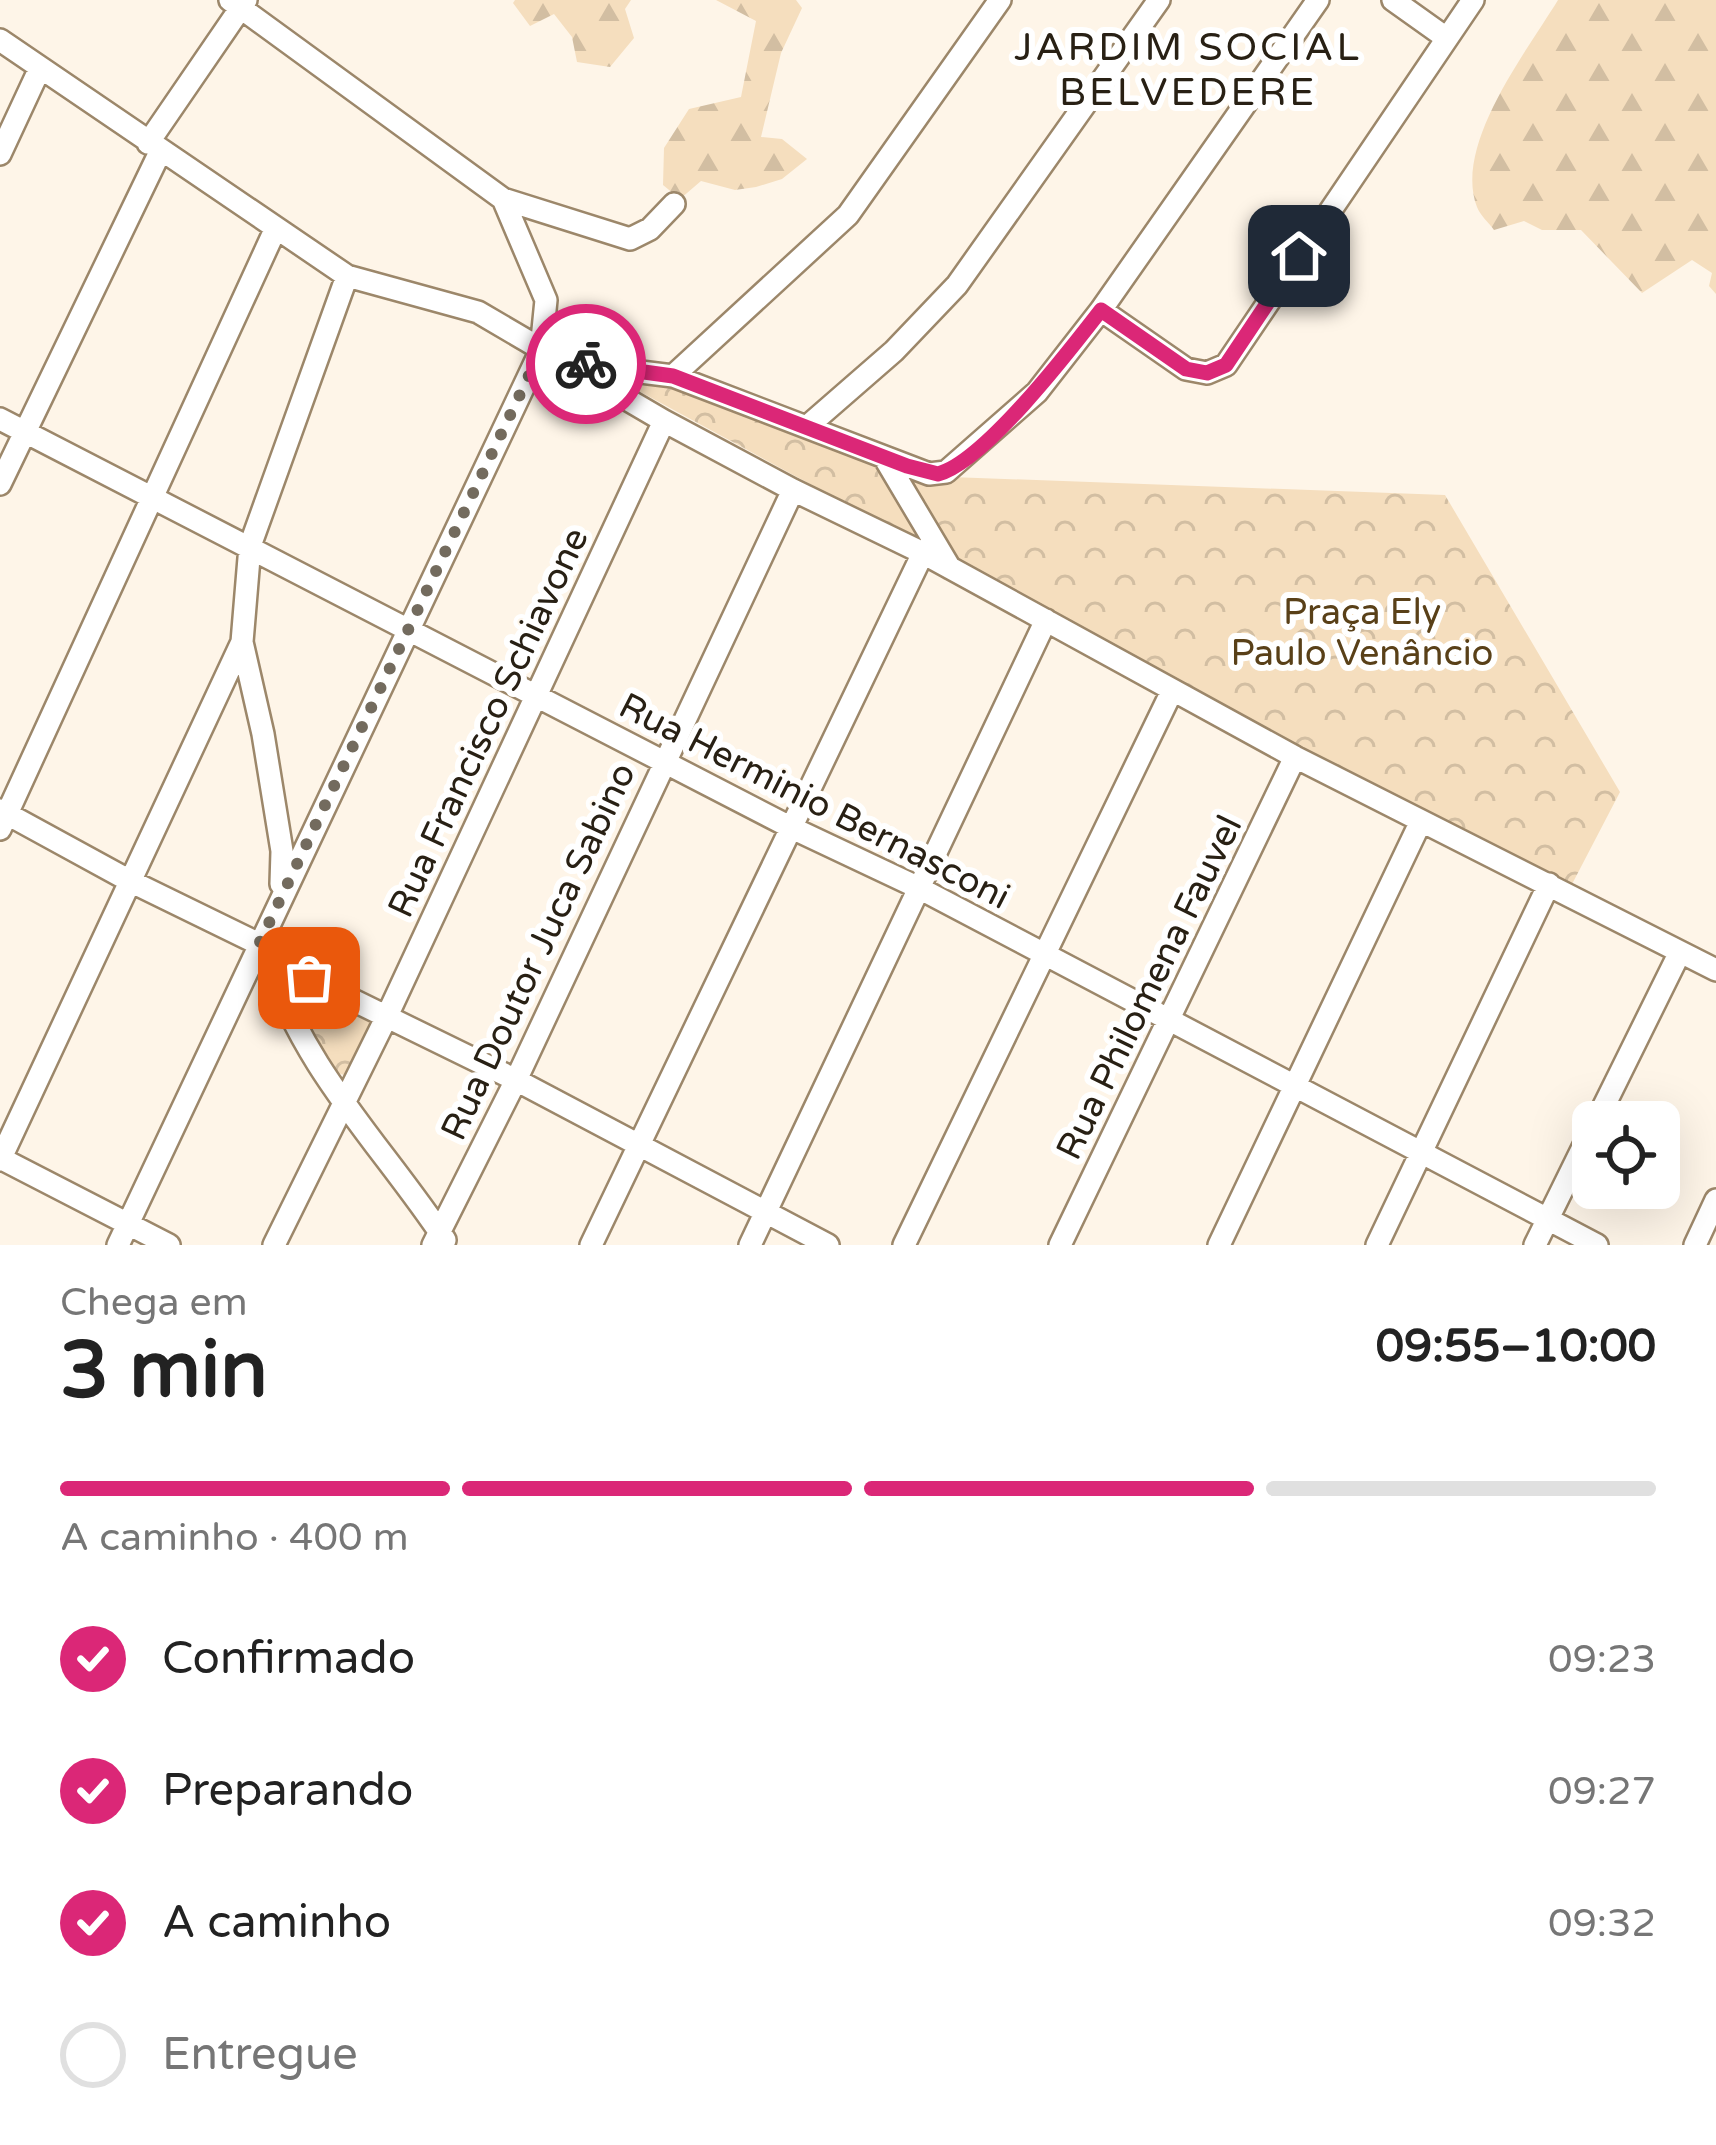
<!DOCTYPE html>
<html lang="pt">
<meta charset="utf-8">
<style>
:root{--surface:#fff;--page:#f6f6f6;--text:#222;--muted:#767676;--line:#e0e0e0;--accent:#db2777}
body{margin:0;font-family:"Varela Round",sans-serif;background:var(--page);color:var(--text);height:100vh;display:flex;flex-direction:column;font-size:45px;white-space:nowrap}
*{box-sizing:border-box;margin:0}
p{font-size:39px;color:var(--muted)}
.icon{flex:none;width:66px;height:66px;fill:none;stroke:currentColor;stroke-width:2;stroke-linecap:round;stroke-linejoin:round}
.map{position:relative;height:1245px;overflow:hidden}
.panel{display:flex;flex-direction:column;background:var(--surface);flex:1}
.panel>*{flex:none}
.tools{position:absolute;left:1572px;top:1101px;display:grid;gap:24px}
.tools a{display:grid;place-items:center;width:108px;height:108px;border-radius:18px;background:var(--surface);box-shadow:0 12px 48px #0002;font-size:60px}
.pin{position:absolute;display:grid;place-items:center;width:102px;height:102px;color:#fff;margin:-51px;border-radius:24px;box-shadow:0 6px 18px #0006}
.courier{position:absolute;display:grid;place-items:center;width:120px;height:120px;margin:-60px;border:9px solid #db2777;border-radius:50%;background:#fff;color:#222;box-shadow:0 3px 15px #0007}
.head em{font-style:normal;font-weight:800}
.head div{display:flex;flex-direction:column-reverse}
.head{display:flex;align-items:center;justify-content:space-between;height:204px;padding:0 60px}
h1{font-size:78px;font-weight:800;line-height:90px}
.bar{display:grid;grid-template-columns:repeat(4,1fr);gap:18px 12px;align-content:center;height:144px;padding:0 60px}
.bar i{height:15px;border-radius:9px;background:var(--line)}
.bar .current{background:var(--accent)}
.bar p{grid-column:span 4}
ol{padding:0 60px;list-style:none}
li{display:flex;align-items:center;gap:36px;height:132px}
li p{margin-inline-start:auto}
li .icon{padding:12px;border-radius:50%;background:var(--accent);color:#fff;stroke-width:4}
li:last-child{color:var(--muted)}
li i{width:66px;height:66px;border:6px solid var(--line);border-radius:50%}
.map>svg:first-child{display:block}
</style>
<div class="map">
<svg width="1716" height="1245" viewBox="0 0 1716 1245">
<defs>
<pattern id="forest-firs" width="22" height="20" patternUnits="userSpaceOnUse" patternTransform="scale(3)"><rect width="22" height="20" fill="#f5debe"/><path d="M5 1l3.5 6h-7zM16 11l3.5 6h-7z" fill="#d2bea2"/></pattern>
<pattern id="park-crowns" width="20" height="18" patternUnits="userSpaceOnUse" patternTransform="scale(3)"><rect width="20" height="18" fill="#f5debe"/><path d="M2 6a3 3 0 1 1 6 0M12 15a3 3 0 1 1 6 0" fill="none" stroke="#d2bea2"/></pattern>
</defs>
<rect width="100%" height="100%" fill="#fef5e8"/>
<path fill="url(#forest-firs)" d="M 515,0 L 631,0 L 625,9 L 634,38 L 610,67 L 577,62 L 572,37 L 554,14 L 530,26 L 513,3 Z
M 716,0 L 796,0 L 802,8 L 781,53 L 761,137 L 782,139 L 807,159 L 782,179 L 756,187 L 735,190 L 701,181 L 680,199 L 663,185 L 664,148 L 689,109 L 741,97 L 756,21 Z
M 1558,0 L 1716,0 L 1716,294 L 1709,286 L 1712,273 L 1692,260 L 1642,293 L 1581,230 L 1542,230 L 1524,221 L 1494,230 C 1489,223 1480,215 1477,207 C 1453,145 1527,51 1558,0 Z"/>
<path fill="url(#park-crowns)" d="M 630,373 L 924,476 L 1445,495 L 1620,792 L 1570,888 L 1295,754 L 1003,589 L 613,377 Z
M 284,976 L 379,1016 L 347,1076 L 338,1073 L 307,1024 Z"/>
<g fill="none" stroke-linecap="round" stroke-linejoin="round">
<defs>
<path id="minor" d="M 230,0 L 503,199 L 630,239 L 650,229 L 674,204
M 1393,0 L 1445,37
M 0,40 L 347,276 L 478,312 L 664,421 L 793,490 L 923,553 L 1295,757 L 1716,970
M 148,143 L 246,0
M 0,154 L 40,68
M 1101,310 L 1186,369 L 1207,373 L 1226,365 L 1473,0
M 568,363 L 673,376 L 929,474 L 946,472 L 1037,392 L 1101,310 L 1318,0
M 673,376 L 848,215 L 1000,0
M 0,419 L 792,828 L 917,887 L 1597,1245
M 809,425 L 894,351 L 957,285 L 1159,0
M 884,457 L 950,568
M 0,484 L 161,150
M 0,810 L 130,881 L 259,944 L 269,959 L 516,1080 L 828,1245
M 0,829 L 275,230
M 281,884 L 282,851 L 263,734 L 242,642 L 250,546 L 347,276
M 269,959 C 300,1066 385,1149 445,1240
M 1596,1122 L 1680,952
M 0,1158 L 169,1245
M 0,1160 L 242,642
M 118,1245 L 541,350 L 546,300 L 503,199
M 274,1245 L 387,1016 L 664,421
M 433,1245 L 516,1080 L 793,490
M 591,1245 L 923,553
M 750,1245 L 1046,620
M 904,1245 L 1172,691
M 1060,1245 L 1295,757
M 1219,1245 L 1421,821
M 1377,1245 L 1549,884
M 1535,1245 L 1593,1127
M 1695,1245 L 1716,1200"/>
</defs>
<use href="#minor" stroke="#9c876a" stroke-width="26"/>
<use href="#minor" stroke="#fff" stroke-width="21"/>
</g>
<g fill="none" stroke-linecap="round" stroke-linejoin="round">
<path stroke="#736b5e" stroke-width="12" stroke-dasharray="0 21.6" d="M 309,978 L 269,959 L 259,944 L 541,350 L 562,362 L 586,364"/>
<path stroke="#db2777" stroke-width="15" d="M 586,364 L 673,376 L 907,466 L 938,474 C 984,462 1070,350 1101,310 L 1186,369 L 1207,373 L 1226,365 L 1299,256"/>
</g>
<g text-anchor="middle" stroke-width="12" stroke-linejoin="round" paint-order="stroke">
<g font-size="36" fill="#594018" stroke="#fff">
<text x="1362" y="624">Praça Ely<tspan x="1362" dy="41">Paulo Venâncio</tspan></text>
</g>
<g font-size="36" fill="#282014" stroke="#fff">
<text transform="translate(487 722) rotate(-65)" y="13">Rua Francisco Schiavone</text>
<text transform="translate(815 800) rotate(27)" y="13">Rua Herminio Bernasconi</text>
<text transform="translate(537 951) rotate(-65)" y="13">Rua Doutor Juca Sabino</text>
<text transform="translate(1148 987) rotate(-64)" y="13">Rua Philomena Fauvel</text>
</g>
<g font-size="39" letter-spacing="3" fill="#282014" stroke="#fff">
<text x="1188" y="60">JARDIM SOCIAL<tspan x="1188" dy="45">BELVEDERE</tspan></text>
</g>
</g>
</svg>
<div class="tools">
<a><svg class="icon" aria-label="locate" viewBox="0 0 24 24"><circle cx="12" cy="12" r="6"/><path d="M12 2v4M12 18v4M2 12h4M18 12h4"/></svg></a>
</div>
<div class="pin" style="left:309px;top:978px;background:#ea580c"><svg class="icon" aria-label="bag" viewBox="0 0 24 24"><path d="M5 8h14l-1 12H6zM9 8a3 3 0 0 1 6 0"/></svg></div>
<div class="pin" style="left:1299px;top:256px;background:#1f2937"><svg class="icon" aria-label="home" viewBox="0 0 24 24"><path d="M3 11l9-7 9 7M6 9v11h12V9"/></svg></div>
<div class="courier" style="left:586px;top:364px"><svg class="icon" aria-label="bike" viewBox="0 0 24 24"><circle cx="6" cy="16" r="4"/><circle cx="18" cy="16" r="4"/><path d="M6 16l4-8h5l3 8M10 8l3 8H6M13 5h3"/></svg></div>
</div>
<section class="panel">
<div class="head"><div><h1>3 min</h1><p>Chega em</p></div><em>09:55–10:00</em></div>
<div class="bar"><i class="current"></i><i class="current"></i><i class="current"></i><i></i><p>A caminho · 400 m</p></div>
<ol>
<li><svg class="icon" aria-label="check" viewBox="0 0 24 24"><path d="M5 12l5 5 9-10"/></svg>Confirmado<p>09:23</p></li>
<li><svg class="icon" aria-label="check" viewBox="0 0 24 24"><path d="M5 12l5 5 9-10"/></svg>Preparando<p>09:27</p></li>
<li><svg class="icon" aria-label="check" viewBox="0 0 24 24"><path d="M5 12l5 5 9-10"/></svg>A caminho<p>09:32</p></li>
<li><i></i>Entregue</li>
</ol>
</section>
